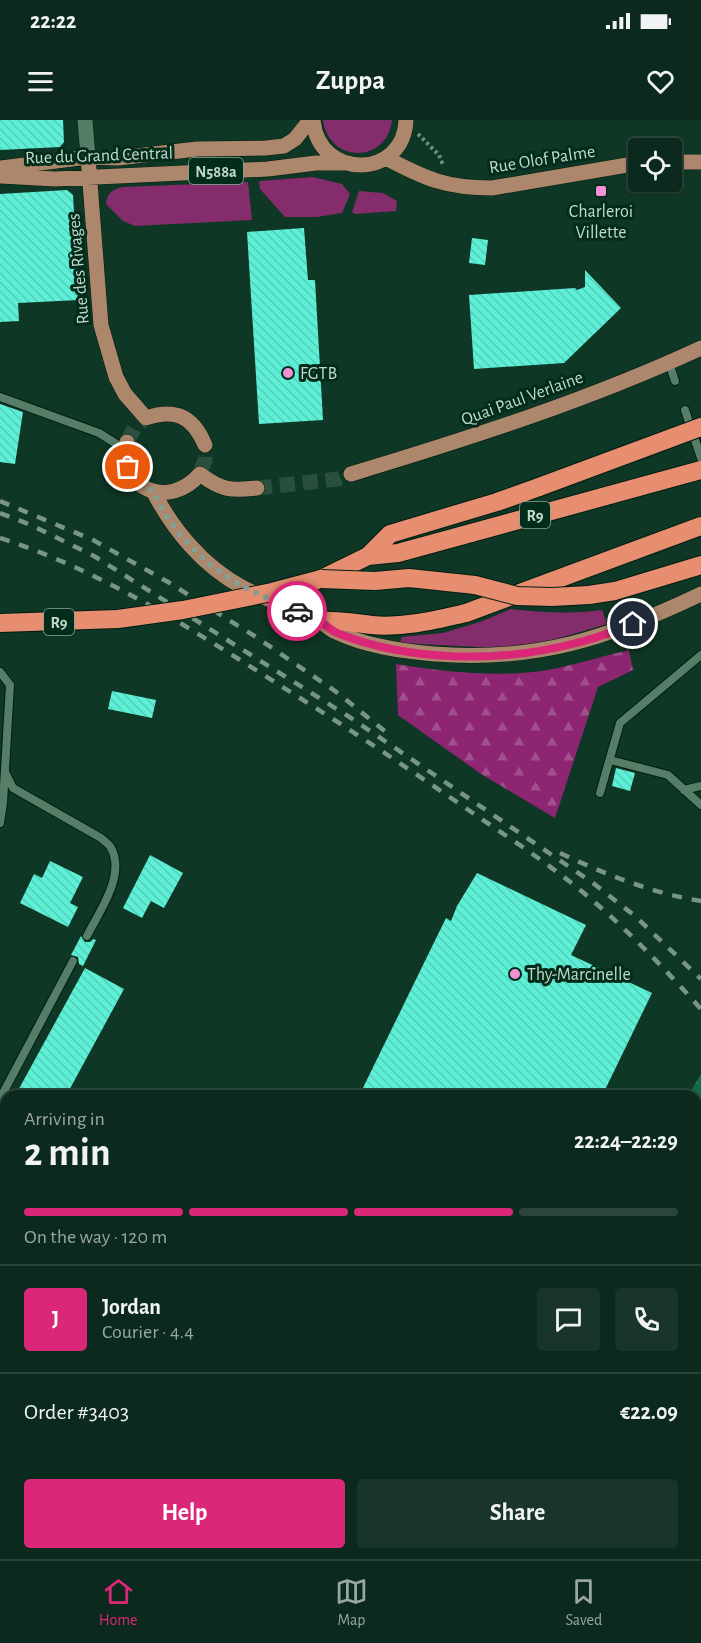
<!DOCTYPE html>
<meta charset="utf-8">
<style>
:root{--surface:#0b291c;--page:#193529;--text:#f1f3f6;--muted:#9aa6a3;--line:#2b453b;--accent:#db2777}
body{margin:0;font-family:"Alegreya Sans",sans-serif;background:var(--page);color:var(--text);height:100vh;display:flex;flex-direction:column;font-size:22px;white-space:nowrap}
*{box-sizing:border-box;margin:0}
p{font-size:20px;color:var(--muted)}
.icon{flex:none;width:33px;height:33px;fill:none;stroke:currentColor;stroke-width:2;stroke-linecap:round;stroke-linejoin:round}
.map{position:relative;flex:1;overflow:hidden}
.side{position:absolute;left:0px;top:970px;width:702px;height:470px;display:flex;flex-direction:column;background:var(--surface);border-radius:18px 18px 0 0;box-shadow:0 2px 4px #0004,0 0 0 2px var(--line)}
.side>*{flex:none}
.buttons{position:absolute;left:628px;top:18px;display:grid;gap:12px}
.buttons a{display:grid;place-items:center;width:54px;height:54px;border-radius:6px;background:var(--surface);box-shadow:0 2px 4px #0004,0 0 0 2px var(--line);font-size:30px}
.pin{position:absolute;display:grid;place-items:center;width:51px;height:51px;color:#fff;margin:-26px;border:3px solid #fff;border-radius:50%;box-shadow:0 2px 6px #0007}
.courier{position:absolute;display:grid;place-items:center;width:60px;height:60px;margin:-30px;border:4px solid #db2777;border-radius:50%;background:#fff;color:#222;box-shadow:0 2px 8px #0007}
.overview em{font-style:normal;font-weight:700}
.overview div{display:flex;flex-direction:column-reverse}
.overview{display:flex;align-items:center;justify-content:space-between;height:102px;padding:0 24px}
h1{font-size:39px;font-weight:700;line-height:45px}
.bar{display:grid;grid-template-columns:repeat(4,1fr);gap:9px 6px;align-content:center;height:72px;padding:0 24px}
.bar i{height:8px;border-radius:4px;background:var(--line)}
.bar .selected{background:var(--accent)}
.bar p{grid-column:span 4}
.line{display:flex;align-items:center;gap:15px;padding:0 24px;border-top:2px solid var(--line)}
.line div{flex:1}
.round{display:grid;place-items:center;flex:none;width:63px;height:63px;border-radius:6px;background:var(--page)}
.cta{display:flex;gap:12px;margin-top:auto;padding:12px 24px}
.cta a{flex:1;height:69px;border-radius:6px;background:var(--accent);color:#fff;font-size:24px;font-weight:700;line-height:69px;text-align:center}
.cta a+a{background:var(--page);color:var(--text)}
.status{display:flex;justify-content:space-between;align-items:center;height:42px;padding:0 30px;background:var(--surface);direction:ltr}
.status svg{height:16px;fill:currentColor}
header{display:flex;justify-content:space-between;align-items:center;height:78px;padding:0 24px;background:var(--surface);font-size:27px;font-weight:700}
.tab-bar{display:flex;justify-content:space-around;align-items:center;height:84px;border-top:2px solid var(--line);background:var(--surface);font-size:16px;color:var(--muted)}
.tab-bar a{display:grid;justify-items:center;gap:3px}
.tab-bar .selected{color:var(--accent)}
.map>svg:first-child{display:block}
</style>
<div class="status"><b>22:22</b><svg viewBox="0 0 49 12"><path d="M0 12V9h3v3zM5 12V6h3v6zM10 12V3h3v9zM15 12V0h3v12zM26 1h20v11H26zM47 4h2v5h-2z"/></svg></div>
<header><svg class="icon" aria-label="menu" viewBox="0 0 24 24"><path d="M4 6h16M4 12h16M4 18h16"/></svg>Zuppa<svg class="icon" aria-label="heart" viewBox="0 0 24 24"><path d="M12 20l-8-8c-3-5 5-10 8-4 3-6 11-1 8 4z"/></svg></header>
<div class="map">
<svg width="701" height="1439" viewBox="0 0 701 1439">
<defs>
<pattern id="forest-firs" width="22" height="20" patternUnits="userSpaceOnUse" patternTransform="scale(1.5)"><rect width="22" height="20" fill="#8d2573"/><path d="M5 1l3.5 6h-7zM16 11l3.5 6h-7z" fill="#a04e8c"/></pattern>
<pattern id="water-ripples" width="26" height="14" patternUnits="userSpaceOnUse" patternTransform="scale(1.5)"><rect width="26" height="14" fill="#156a47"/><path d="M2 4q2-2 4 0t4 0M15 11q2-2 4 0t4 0" fill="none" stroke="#357f60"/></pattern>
<pattern id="building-back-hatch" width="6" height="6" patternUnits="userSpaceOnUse" patternTransform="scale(1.5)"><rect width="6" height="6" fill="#5df0d7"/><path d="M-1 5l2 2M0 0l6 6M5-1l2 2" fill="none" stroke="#56cdb8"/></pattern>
</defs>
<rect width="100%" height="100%" fill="#0f3725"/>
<path fill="#852c6d" d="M 323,0 L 392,0 C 387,44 329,44 323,0 Z
M 313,57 L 342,64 L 350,74 L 342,93 L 317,97 L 285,97 L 260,69 L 259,61 Z
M 248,62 L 252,100 L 135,106 L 123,101 L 106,84 C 107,73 113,69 123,67 Z
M 359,71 L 383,73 L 397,81 L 396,91 L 355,94 L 352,92 Z
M 511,489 C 542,493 571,494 602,490 L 607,504 L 539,524 L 499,528 L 400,523 L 402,517 L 443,513 L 480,502 Z"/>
<path fill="url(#forest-firs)" d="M 629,530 L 633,550 L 598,567 L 555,698 L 481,654 L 398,595 L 396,544 C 445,552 499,558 548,550 C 575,545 602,536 629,530 Z"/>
<path fill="url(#water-ripples)" d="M 701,954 L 701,1135 L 696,1133 L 696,976 L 688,976 Z
M 701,1159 L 701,1234 L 696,1244 L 696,1168 Z
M 448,1434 L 538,1434 L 535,1439 L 446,1439 Z
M 559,1434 L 602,1434 L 599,1439 L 556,1439 Z"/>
<path fill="url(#building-back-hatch)" d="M 0,0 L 63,0 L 64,22 L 60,27 L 0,30 Z
M 67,70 L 73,75 L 79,180 L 18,183 L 19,201 L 0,202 L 0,74 Z
M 304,108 L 308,160 L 315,160 L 323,300 L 259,304 L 247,112 Z
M 472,118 L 488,120 L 485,145 L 469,143 Z
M 585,150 L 621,188 L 564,243 L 474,249 L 469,175 L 575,168 L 577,170 L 585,167 Z
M 0,284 L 23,292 L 15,344 L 0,342 Z
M 112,571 L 156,580 L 152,598 L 108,589 Z
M 616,648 L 635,653 L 630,671 L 612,666 Z
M 150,735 L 183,753 L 164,788 L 151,781 L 142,798 L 123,788 Z
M 50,741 L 83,757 L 70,783 L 78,787 L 68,807 L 20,783 L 34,754 L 42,758 Z
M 477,753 L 586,805 L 571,835 L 652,873 L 602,976 L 359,976 L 446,798 L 451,801 L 457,786 Z
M 81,816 L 85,822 L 90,822 L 93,819 L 96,820 L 83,846 L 79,844 L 78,837 L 71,835 Z
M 85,848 L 124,869 L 66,976 L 15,976 Z"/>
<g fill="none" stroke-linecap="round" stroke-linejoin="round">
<path stroke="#2a4f3e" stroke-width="15" stroke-dasharray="15 8" stroke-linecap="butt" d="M 127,322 L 135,307 L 143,300
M 201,351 L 205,340 L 205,325
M 257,368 L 338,359 L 351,354"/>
<defs>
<path id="service" d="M 669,243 L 675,261
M 0,277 L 99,313 L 118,325 L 124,338
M 685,290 L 701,338
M 0,552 L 10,565
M 610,640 L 668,655 L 701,685
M 5,652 L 13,668 L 101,718 C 104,721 109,724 111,728 C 126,755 99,792 87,816
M 684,670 L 701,666
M 600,673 L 620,603 L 701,535
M 0,703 L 3,683 L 10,565
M 0,986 L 1,977 L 73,841"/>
<path id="minor" d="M 85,0 L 88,37"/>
<path id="primary" d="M 313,0 C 319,61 404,59 406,0
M 88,37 L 101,205 L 116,257 L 125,274 L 146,298 C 175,288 193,296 205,325
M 386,38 C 426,59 446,68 492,68 L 639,43
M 672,42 L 701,42
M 0,48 L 88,37 L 118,38 L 197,29 L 266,28 L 284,26 L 295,19 L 310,0
M 0,56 L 55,59 L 268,49 L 316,43 L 342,43
M 127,322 C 118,370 169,390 200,354 C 221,370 230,371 257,368
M 351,354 C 470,318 589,280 701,228
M 153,371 C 173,410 203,446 242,467 C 259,476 278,483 296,491 C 304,494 314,497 321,502 C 326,505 330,510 336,512 C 365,526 401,531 434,534 C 537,542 609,518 701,474"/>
<path id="motorway" d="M 368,436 L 390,414 L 497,382 L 539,367
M 272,472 L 321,459 L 368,436 L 398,433 L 701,350
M 589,475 L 615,471 L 701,445
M 320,501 C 338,500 354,503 372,505 C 403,508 435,500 466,493 L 701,406
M 0,503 L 118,499"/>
</defs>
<use href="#service" stroke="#001d10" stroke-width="10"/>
<use href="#minor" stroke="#001d10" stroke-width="16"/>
<use href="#primary" stroke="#001d10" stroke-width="16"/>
<use href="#motorway" stroke="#001d10" stroke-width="20"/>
<path stroke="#708d7f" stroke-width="4" stroke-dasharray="3 3" stroke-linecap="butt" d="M 418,14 L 439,35 L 443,45
M 696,1134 L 701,1125
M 696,1351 L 701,1342
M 651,1439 L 653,1434"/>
<use href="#service" stroke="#557d67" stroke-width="8"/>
<use href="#minor" stroke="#557d67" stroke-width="15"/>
<use href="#primary" stroke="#ac876c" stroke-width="15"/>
<use href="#motorway" stroke="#e68e6f" stroke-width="18"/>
<path stroke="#789586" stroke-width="4.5" stroke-dasharray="10 10" stroke-linecap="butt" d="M 0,381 L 93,420 L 168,462 L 256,517 L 335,571 L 391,616
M 0,393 L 31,405 L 94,436 L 351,598 L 593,763 L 635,796 L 701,859
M 0,418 C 106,452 199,514 292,573 C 351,610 409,649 467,689 C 506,716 548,743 585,774 C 627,809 664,848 701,889
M 560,733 C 605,754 651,773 701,781"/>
<defs>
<path id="motorway-bridge" d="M 539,367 L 701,307
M 321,459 L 375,461 L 409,458 L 475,465 L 517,476 L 552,477 L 589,475
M 118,499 L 183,490 L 272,472"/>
</defs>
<use href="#motorway-bridge" stroke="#001d10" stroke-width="20" stroke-linecap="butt"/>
<use href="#motorway-bridge" stroke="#e68e6f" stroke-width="18"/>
</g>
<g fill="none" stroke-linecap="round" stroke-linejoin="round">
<path stroke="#85a092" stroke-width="6" stroke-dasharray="0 10.8" d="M 128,347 L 139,363 L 153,371 L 163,391 L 180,415 L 209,444 L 241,466 L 297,491"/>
<path stroke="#db2777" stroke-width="8" d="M 297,491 C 304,494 311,497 318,500 C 325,504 330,510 337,513 C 410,542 501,543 576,523 C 596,519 614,511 633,504"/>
</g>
<g fill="#f491d4" stroke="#032d1b" stroke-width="2">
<rect x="595" y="65" width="12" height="12" rx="3"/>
<circle cx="288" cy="253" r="6"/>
<circle cx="515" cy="854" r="6"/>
</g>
<g text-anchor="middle" stroke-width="6" stroke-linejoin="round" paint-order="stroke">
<g fill="#032d1b" stroke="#8aa598" stroke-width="1.5">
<rect x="189" y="38" width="54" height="26" rx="4.5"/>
<rect x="520" y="382" width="30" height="26" rx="4.5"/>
<rect x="44" y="489" width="30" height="26" rx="4.5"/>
</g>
<g font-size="16" font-weight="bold" fill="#c4d9cd">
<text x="216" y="57">N588a</text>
<text x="535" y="401">R9</text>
<text x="59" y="508">R9</text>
</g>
<g font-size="18" fill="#c4d9cd" stroke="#032d1b">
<text transform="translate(99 35) rotate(-2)" y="6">Rue du Grand Central</text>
<text transform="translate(542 39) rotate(-9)" y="6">Rue Olof Palme</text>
<text transform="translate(78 149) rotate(-95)" y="6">Rue des Rivages</text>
<text transform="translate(522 278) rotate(-20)" y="6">Quai Paul Verlaine</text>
</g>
<g font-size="18" fill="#c4d9cd" stroke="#032d1b" text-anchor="start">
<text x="601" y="97" text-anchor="middle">Charleroi<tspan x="601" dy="21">Villette</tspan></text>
<text x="300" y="259">FGTB</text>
<text x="527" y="860">Thy-Marcinelle</text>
</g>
</g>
</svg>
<div class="buttons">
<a><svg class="icon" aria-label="locate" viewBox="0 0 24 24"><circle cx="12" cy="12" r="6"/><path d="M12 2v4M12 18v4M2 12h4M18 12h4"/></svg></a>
</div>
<div class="pin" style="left:128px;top:347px;background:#ea580c"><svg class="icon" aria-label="bag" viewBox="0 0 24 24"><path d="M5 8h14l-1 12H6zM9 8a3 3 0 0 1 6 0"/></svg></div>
<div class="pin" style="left:633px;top:504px;background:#1f2937"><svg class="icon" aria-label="home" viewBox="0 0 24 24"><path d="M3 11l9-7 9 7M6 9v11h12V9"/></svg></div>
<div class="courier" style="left:297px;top:491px"><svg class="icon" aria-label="car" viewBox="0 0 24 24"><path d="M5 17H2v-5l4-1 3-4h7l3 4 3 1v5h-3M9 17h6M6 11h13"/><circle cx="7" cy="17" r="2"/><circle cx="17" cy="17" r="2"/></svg></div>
<section class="side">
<div class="overview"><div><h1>2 min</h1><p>Arriving in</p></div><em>22:24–22:29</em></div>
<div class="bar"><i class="selected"></i><i class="selected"></i><i class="selected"></i><i></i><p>On the way · 120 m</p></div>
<div class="line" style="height:108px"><b class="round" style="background:var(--accent);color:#fff">J</b><div><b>Jordan</b><p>Courier · 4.4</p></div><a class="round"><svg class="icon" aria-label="chat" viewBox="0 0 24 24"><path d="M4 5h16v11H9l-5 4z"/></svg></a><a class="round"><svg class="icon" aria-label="phone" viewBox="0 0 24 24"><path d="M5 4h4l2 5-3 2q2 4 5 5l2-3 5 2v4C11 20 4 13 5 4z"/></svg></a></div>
<div class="line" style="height:78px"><div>Order #3403</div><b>€22.09</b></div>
<div class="cta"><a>Help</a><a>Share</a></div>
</section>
</div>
<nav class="tab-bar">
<a class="selected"><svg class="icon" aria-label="home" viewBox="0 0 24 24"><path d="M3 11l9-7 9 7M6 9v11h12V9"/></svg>Home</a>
<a><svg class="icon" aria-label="map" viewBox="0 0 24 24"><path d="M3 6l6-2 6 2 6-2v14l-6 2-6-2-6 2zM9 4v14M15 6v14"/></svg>Map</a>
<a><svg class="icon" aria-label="saved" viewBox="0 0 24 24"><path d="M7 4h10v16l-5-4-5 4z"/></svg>Saved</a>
</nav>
